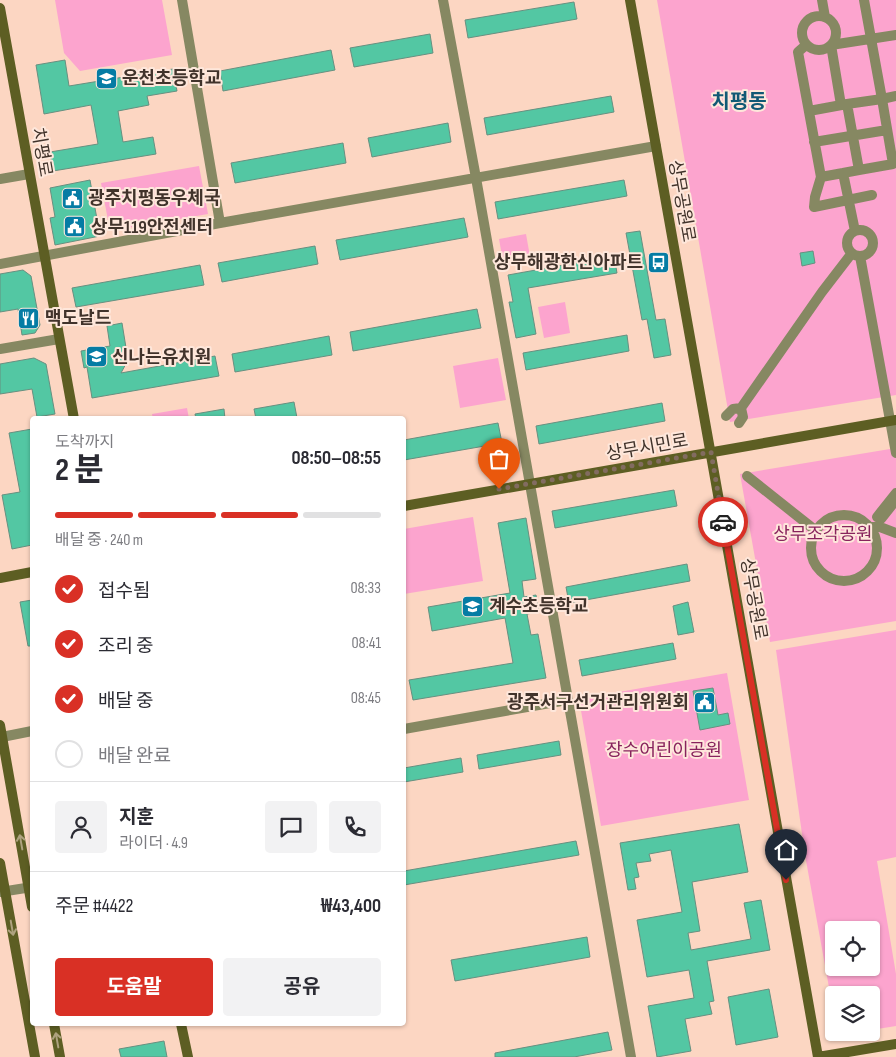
<!DOCTYPE html>
<html lang="ko">
<meta charset="utf-8">
<style>
:root{--surface:#fff;--page:#f2f2f3;--text:#2b2b33;--muted:#7c7c81;--line:#e1e1e2;--accent:#d93025}
body{margin:0;font-family:"Sofia Sans Condensed","Noto Sans KR",sans-serif;background:var(--page);color:var(--text);height:100vh;display:flex;flex-direction:column;font-size:19px;white-space:nowrap}
*{box-sizing:border-box;margin:0}
p{font-size:16px;color:var(--muted)}
.icon{flex:none;width:28px;height:28px;fill:none;stroke:currentColor;stroke-width:2;stroke-linecap:round;stroke-linejoin:round}
.map{position:relative;flex:1;overflow:hidden}
.sheet{position:absolute;left:30px;top:416px;width:376px;height:610px;display:flex;flex-direction:column;background:var(--surface);border-radius:5px;box-shadow:0 1px 4px #0004}
.sheet>*{flex:none}
.tools{position:absolute;left:825px;top:921px;display:grid;gap:10px}
.tools a{display:grid;place-items:center;width:55px;height:55px;border-radius:5px;background:var(--surface);box-shadow:0 1px 4px #0004;font-size:25px}
.pin{position:absolute;display:grid;place-items:center;width:42px;height:42px;color:#fff;margin:-51px -21px;border-radius:50% 50% 50% 0;rotate:-45deg;box-shadow:0 0 5px #0007}
.pin .icon{rotate:45deg}
.courier{position:absolute;display:grid;place-items:center;width:50px;height:50px;margin:-25px;border:4px solid #d93025;border-radius:50%;background:#fff;color:#222;box-shadow:0 1px 6px #0007}
.head em{font-style:normal;font-weight:700}
.head div{display:flex;flex-direction:column-reverse}
.head{display:flex;align-items:center;justify-content:space-between;height:85px;padding:0 25px}
h1{font-size:32px;font-weight:700;line-height:38px}
.bar{display:grid;grid-template-columns:repeat(4,1fr);gap:8px 5px;align-content:center;height:60px;padding:0 25px}
.bar i{height:6px;border-radius:4px;background:var(--line)}
.bar .current{background:var(--accent)}
.bar p{grid-column:span 4}
.line{display:flex;align-items:center;gap:12px;padding:0 25px;border-top:1px solid var(--line)}
.line div{flex:1}
.round{display:grid;place-items:center;flex:none;width:52px;height:52px;border-radius:5px;background:var(--page)}
ol{padding:0 25px;list-style:none}
li{display:flex;align-items:center;gap:15px;height:55px}
li p{margin-inline-start:auto}
li .icon{padding:5px;border-radius:50%;background:var(--accent);color:#fff;stroke-width:4}
li:last-child{color:var(--muted)}
li i{width:28px;height:28px;border:2px solid var(--line);border-radius:50%}
.primary-button{display:flex;gap:10px;margin-top:auto;padding:10px 25px}
.primary-button a{flex:1;height:58px;border-radius:5px;background:var(--accent);color:#fff;font-size:20px;font-weight:700;line-height:58px;text-align:center}
.primary-button a+a{background:var(--page);color:var(--text)}
.map>svg:first-child{display:block}
</style>
<div class="map">
<svg width="896" height="1057" viewBox="0 0 896 1057">
<rect width="100%" height="100%" fill="#fcd6c2"/>
<path fill="#fca4ce" fill-rule="evenodd" d="M 55,0 L 162,0 L 172,55 L 80,71 L 64,53 Z
M 657,0 L 896,0 L 896,395 L 730,422 Z
M 199,166 L 208,214 L 110,231 L 101,183 Z
M 526,234 L 531,262 L 504,267 L 499,239 Z
M 565,302 L 570,333 L 544,338 L 538,307 Z
M 498,358 L 506,400 L 460,408 L 453,366 Z
M 187,408 L 189,419 L 153,419 L 152,414 Z
M 896,448 L 896,621 L 770,642 L 740,474 Z
M 473,517 L 483,581 L 404,594 L 404,529 Z
M 896,630 L 896,857 L 877,861 L 896,974 L 896,1026 L 871,1030 L 871,995 L 834,995 L 834,1015 L 805,855 L 776,650 ZM 834,930 L 871,930 L 871,968 L 834,968 Z
M 727,673 L 749,800 L 601,826 L 579,699 Z"/>
<path fill="#53c7a3" stroke="#679080" d="M 574,2 L 577,19 L 468,38 L 465,20 Z
M 430,34 L 433,53 L 354,67 L 350,48 Z
M 331,50 L 335,70 L 223,91 L 220,71 Z
M 65,60 L 69,86 L 173,69 L 177,91 L 147,96 L 149,105 L 118,111 L 123,142 L 153,137 L 156,154 L 53,171 L 50,152 L 98,144 L 91,105 L 44,114 L 36,65 Z
M 611,96 L 614,112 L 487,135 L 484,118 Z
M 448,123 L 451,142 L 372,157 L 368,138 Z
M 343,143 L 346,163 L 235,183 L 231,163 Z
M 90,180 L 100,236 L 55,245 L 50,218 L 55,217 L 50,188 Z
M 624,180 L 627,196 L 498,219 L 495,202 Z
M 464,218 L 468,237 L 340,260 L 336,240 Z
M 640,231 L 656,320 L 665,319 L 671,355 L 654,358 L 647,319 L 642,320 L 626,233 Z
M 315,246 L 318,264 L 222,282 L 218,263 Z
M 813,251 L 815,263 L 802,266 L 800,253 Z
M 614,256 L 617,273 L 528,288 L 536,334 L 516,338 L 509,302 L 513,302 L 508,275 Z
M 200,265 L 204,285 L 76,307 L 72,288 Z
M 23,270 L 31,276 L 40,325 L 35,333 L 22,335 L 18,309 L 0,312 L 0,274 Z
M 477,309 L 481,328 L 353,351 L 350,332 Z
M 122,323 L 128,360 L 121,373 L 215,356 L 219,376 L 92,398 L 87,367 L 84,368 L 81,351 L 110,346 L 107,326 Z
M 627,335 L 629,351 L 526,370 L 523,353 Z
M 329,336 L 332,355 L 235,372 L 232,354 Z
M 34,358 L 46,364 L 55,414 L 37,417 L 32,389 L 0,394 L 0,364 Z
M 294,402 L 297,418 L 256,419 L 254,409 Z
M 662,403 L 665,421 L 539,444 L 536,426 Z
M 224,409 L 225,419 L 196,419 L 195,414 Z
M 498,423 L 502,443 L 404,460 L 404,440 Z
M 32,429 L 32,545 L 12,549 L 2,495 L 20,492 L 9,433 Z
M 674,490 L 677,506 L 555,528 L 552,511 Z
M 526,518 L 536,579 L 522,581 L 524,597 L 536,595 L 539,612 L 527,614 L 531,635 L 538,634 L 546,678 L 413,700 L 409,680 L 513,663 L 505,618 L 432,631 L 428,607 L 510,593 L 498,523 Z
M 687,564 L 690,581 L 569,603 L 566,587 Z
M 32,600 L 32,646 L 28,646 L 20,602 Z
M 688,602 L 694,632 L 678,635 L 673,606 Z
M 673,643 L 676,659 L 582,676 L 579,660 Z
M 713,688 L 718,715 L 728,713 L 730,724 L 700,730 L 693,691 Z
M 559,741 L 561,755 L 479,769 L 477,755 Z
M 461,758 L 463,772 L 404,782 L 404,768 Z
M 739,824 L 748,872 L 692,882 L 700,931 L 688,933 L 691,950 L 751,939 L 744,903 L 761,900 L 770,950 L 707,961 L 714,1001 L 709,1002 L 712,1014 L 685,1019 L 691,1051 L 657,1057 L 648,1006 L 694,998 L 689,970 L 647,977 L 637,920 L 682,912 L 671,850 L 649,854 L 651,861 L 636,863 L 639,877 L 634,878 L 636,889 L 628,890 L 620,843 Z
M 576,841 L 579,855 L 404,885 L 404,871 Z
M 587,937 L 590,957 L 455,981 L 451,960 Z
M 769,989 L 778,1037 L 736,1045 L 728,997 Z
M 608,1032 L 612,1050 L 574,1057 L 495,1057 L 495,1053 Z
M 164,1041 L 167,1057 L 121,1057 L 119,1049 Z"/>
<g fill="none" stroke-linecap="round" stroke-linejoin="round">
<path stroke="#868862" stroke-width="10" d="M 182,0 L 220,223
M 443,0 L 476,178 L 631,1057
M 822,0 L 825,17
M 864,0 L 882,99 L 896,96
M802 33a17 17 0 1 1 34 0a17 17 0 1 1-34 0Z
M 806,45 L 798,52 L 821,177 L 843,173
M 847,104 L 882,99 L 893,164 L 859,170
M 841,105 L 831,45 L 896,35
M 809,111 L 847,104 L 859,170 L 843,173 L 855,231
M 814,142 L 887,130
M 821,177 L 815,197 L 814,207 L 872,195
M 0,179 L 29,174
M847 243a13 13 0 1 1 26 0a13 13 0 1 1-26 0Z
M 860,256 L 896,453
M 0,264 L 220,223 L 656,146
M 0,349 L 59,339
M 726,416 L 733,409 L 741,408
M 739,423 L 743,417 L 741,408 L 822,292 L 852,253
M 747,476 L 815,530
M 896,493 L 877,517 L 881,519 L 896,500
M811 548a33 33 0 1 1 66 0a33 33 0 1 1-66 0Z
M 870,527 L 880,527 L 896,533
M 404,729 L 567,700
M 2,737 L 32,731
M 0,892 L 32,887"/>
<path stroke="#5d5e23" stroke-width="10" d="M 630,0 L 818,1057
M 0,8 L 74,419
M 404,506 L 896,420
M 0,578 L 32,572
M 0,725 L 32,907
M 0,863 L 35,1057
M 54,1024 L 60,1057
M 181,1024 L 188,1057
M 818,1057 L 896,1044"/>
</g>
<defs><path id="oneway-shaft" d="M-6 0H5M1.5-3L5.5 0L1.5 3" fill="none" stroke-width="1.6" stroke-linecap="round" stroke-linejoin="round" transform="scale(1.25)"/></defs>
<g stroke="#aea27f">
<use href="#oneway-shaft" transform="translate(21 842) rotate(-100)"/>
<use href="#oneway-shaft" transform="translate(12 928) rotate(80)"/>
<use href="#oneway-shaft" transform="translate(57 1040) rotate(-100)"/>
</g>
<g fill="none" stroke-linecap="round" stroke-linejoin="round">
<path stroke="#826c60" stroke-width="5" stroke-dasharray="0 9" d="M 499,489 L 711,452 L 723,522"/>
<path stroke="#d93025" stroke-width="6" d="M 723,522 L 786,880"/>
</g>
<defs>
<symbol id="school-square" viewBox="-11 -11 22 22"><rect x="-9" y="-9" width="18" height="18" rx="4" fill="#057ca4" stroke="#fee7db"/><path d="M0-5L7-2L0 1L-7-2ZM-4 1L0 2.5L4 1V4Q0 6-4 4Z" fill="#fff"/></symbol>
<symbol id="civic-square" viewBox="-11 -11 22 22"><rect x="-9" y="-9" width="18" height="18" rx="4" fill="#057ca4" stroke="#fee7db"/><path d="M-.6-6.5H3V-4.5H.6V-3L4-1V1h2V6H-6V1h2V-1L-.6-3ZM-1.2 2.5V6h2.4V2.5Z" fill="#fff"/></symbol>
<symbol id="bus-square" viewBox="-11 -11 22 22"><rect x="-9" y="-9" width="18" height="18" rx="4" fill="#057ca4" stroke="#fee7db"/><path d="M-5-6H5V4H4V6H2V4H-2V6H-4V4H-5ZM-3.5-4V0h7V-4ZM-3.5 1.2v1.5H-2V1.2ZM2 1.2v1.5H3.5V1.2Z" fill="#fff"/></symbol>
<symbol id="restaurant-square" viewBox="-11 -11 22 22"><rect x="-9" y="-9" width="18" height="18" rx="4" fill="#057ca4" stroke="#fee7db"/><path d="M-5-6h1v4h1v-4h1v4h1v-4h1v5L-1.5 .5V6h-2V.5L-5-1ZM5-6V6H3V1.5H1.5Q1.5-4 5-6Z" fill="#fff"/></symbol>
</defs>
<g fill-rule="evenodd">
<use href="#school-square" x="94" y="66" width="25" height="25"/>
<use href="#civic-square" x="60" y="186" width="25" height="25"/>
<use href="#civic-square" x="62" y="214" width="25" height="25"/>
<use href="#bus-square" x="646" y="250" width="25" height="25"/>
<use href="#restaurant-square" x="16" y="306" width="25" height="25"/>
<use href="#school-square" x="84" y="344" width="25" height="25"/>
<use href="#school-square" x="460" y="594" width="25" height="25"/>
<use href="#civic-square" x="692" y="690" width="25" height="25"/>
</g>
<g text-anchor="middle" stroke-width="4" stroke-linejoin="round" paint-order="stroke">
<g font-size="18" font-weight="bold" fill="#41332b" stroke="#fee7db" text-anchor="start">
<text x="122" y="84">운천초등학교</text>
<text x="88" y="204">광주치평동우체국</text>
<text x="91" y="233">상무119안전센터</text>
<text x="643" y="268" text-anchor="end">상무해광한신아파트</text>
<text x="45" y="324">맥도날드</text>
<text x="112" y="363">신나는유치원</text>
<text x="489" y="612">계수초등학교</text>
<text x="689" y="708" text-anchor="end">광주서구선거관리위원회</text>
</g>
<g font-size="18" fill="#41332b" stroke="#fee7db">
<text transform="translate(42 152) rotate(80)" y="6">치평로</text>
<text transform="translate(682 201) rotate(80)" y="6">상무공원로</text>
<text transform="translate(647 447) rotate(-10)" y="6">상무시민로</text>
<text transform="translate(754 599) rotate(80)" y="6">상무공원로</text>
</g>
<g font-size="18" fill="#88235d" stroke="#fee7db">
<text x="823" y="540">상무조각공원</text>
<text x="664" y="756">장수어린이공원</text>
</g>
<g font-size="20" font-weight="bold" fill="#115975" stroke="#fee7db">
<text x="739" y="108">치평동</text>
</g>
</g>
</svg>
<div class="tools">
<a><svg class="icon" aria-label="locate" viewBox="0 0 24 24"><circle cx="12" cy="12" r="6"/><path d="M12 2v4M12 18v4M2 12h4M18 12h4"/></svg></a>
<a><svg class="icon" aria-label="layers" viewBox="0 0 24 24"><path d="M12 4l9 5-9 5-9-5zM3 14l9 5 9-5"/></svg></a>
</div>
<div class="pin" style="left:499px;top:489px;background:#ea580c"><svg class="icon" aria-label="bag" viewBox="0 0 24 24"><path d="M5 8h14l-1 12H6zM9 8a3 3 0 0 1 6 0"/></svg></div>
<div class="pin" style="left:786px;top:880px;background:#1f2937"><svg class="icon" aria-label="home" viewBox="0 0 24 24"><path d="M3 11l9-7 9 7M6 9v11h12V9"/></svg></div>
<div class="courier" style="left:723px;top:522px"><svg class="icon" aria-label="car" viewBox="0 0 24 24"><path d="M5 17H2v-5l4-1 3-4h7l3 4 3 1v5h-3M9 17h6M6 11h13"/><circle cx="7" cy="17" r="2"/><circle cx="17" cy="17" r="2"/></svg></div>
<section class="sheet">
<div class="head"><div><h1>2 분</h1><p>도착까지</p></div><em>08:50–08:55</em></div>
<div class="bar"><i class="current"></i><i class="current"></i><i class="current"></i><i></i><p>배달 중 · 240 m</p></div>
<ol>
<li><svg class="icon" aria-label="check" viewBox="0 0 24 24"><path d="M5 12l5 5 9-10"/></svg>접수됨<p>08:33</p></li>
<li><svg class="icon" aria-label="check" viewBox="0 0 24 24"><path d="M5 12l5 5 9-10"/></svg>조리 중<p>08:41</p></li>
<li><svg class="icon" aria-label="check" viewBox="0 0 24 24"><path d="M5 12l5 5 9-10"/></svg>배달 중<p>08:45</p></li>
<li><i></i>배달 완료</li>
</ol>
<div class="line" style="height:90px"><a class="round"><svg class="icon" aria-label="person" viewBox="0 0 24 24"><circle cx="12" cy="8" r="4"/><path d="M4 21q1-7 8-7t8 7"/></svg></a><div><b>지훈</b><p>라이더 · 4.9</p></div><a class="round"><svg class="icon" aria-label="chat" viewBox="0 0 24 24"><path d="M4 5h16v11H9l-5 4z"/></svg></a><a class="round"><svg class="icon" aria-label="phone" viewBox="0 0 24 24"><path d="M5 4h4l2 5-3 2q2 4 5 5l2-3 5 2v4C11 20 4 13 5 4z"/></svg></a></div>
<div class="line" style="height:65px"><div>주문 #4422</div><b>₩43,400</b></div>
<div class="primary-button"><a>도움말</a><a>공유</a></div>
</section>
</div>
